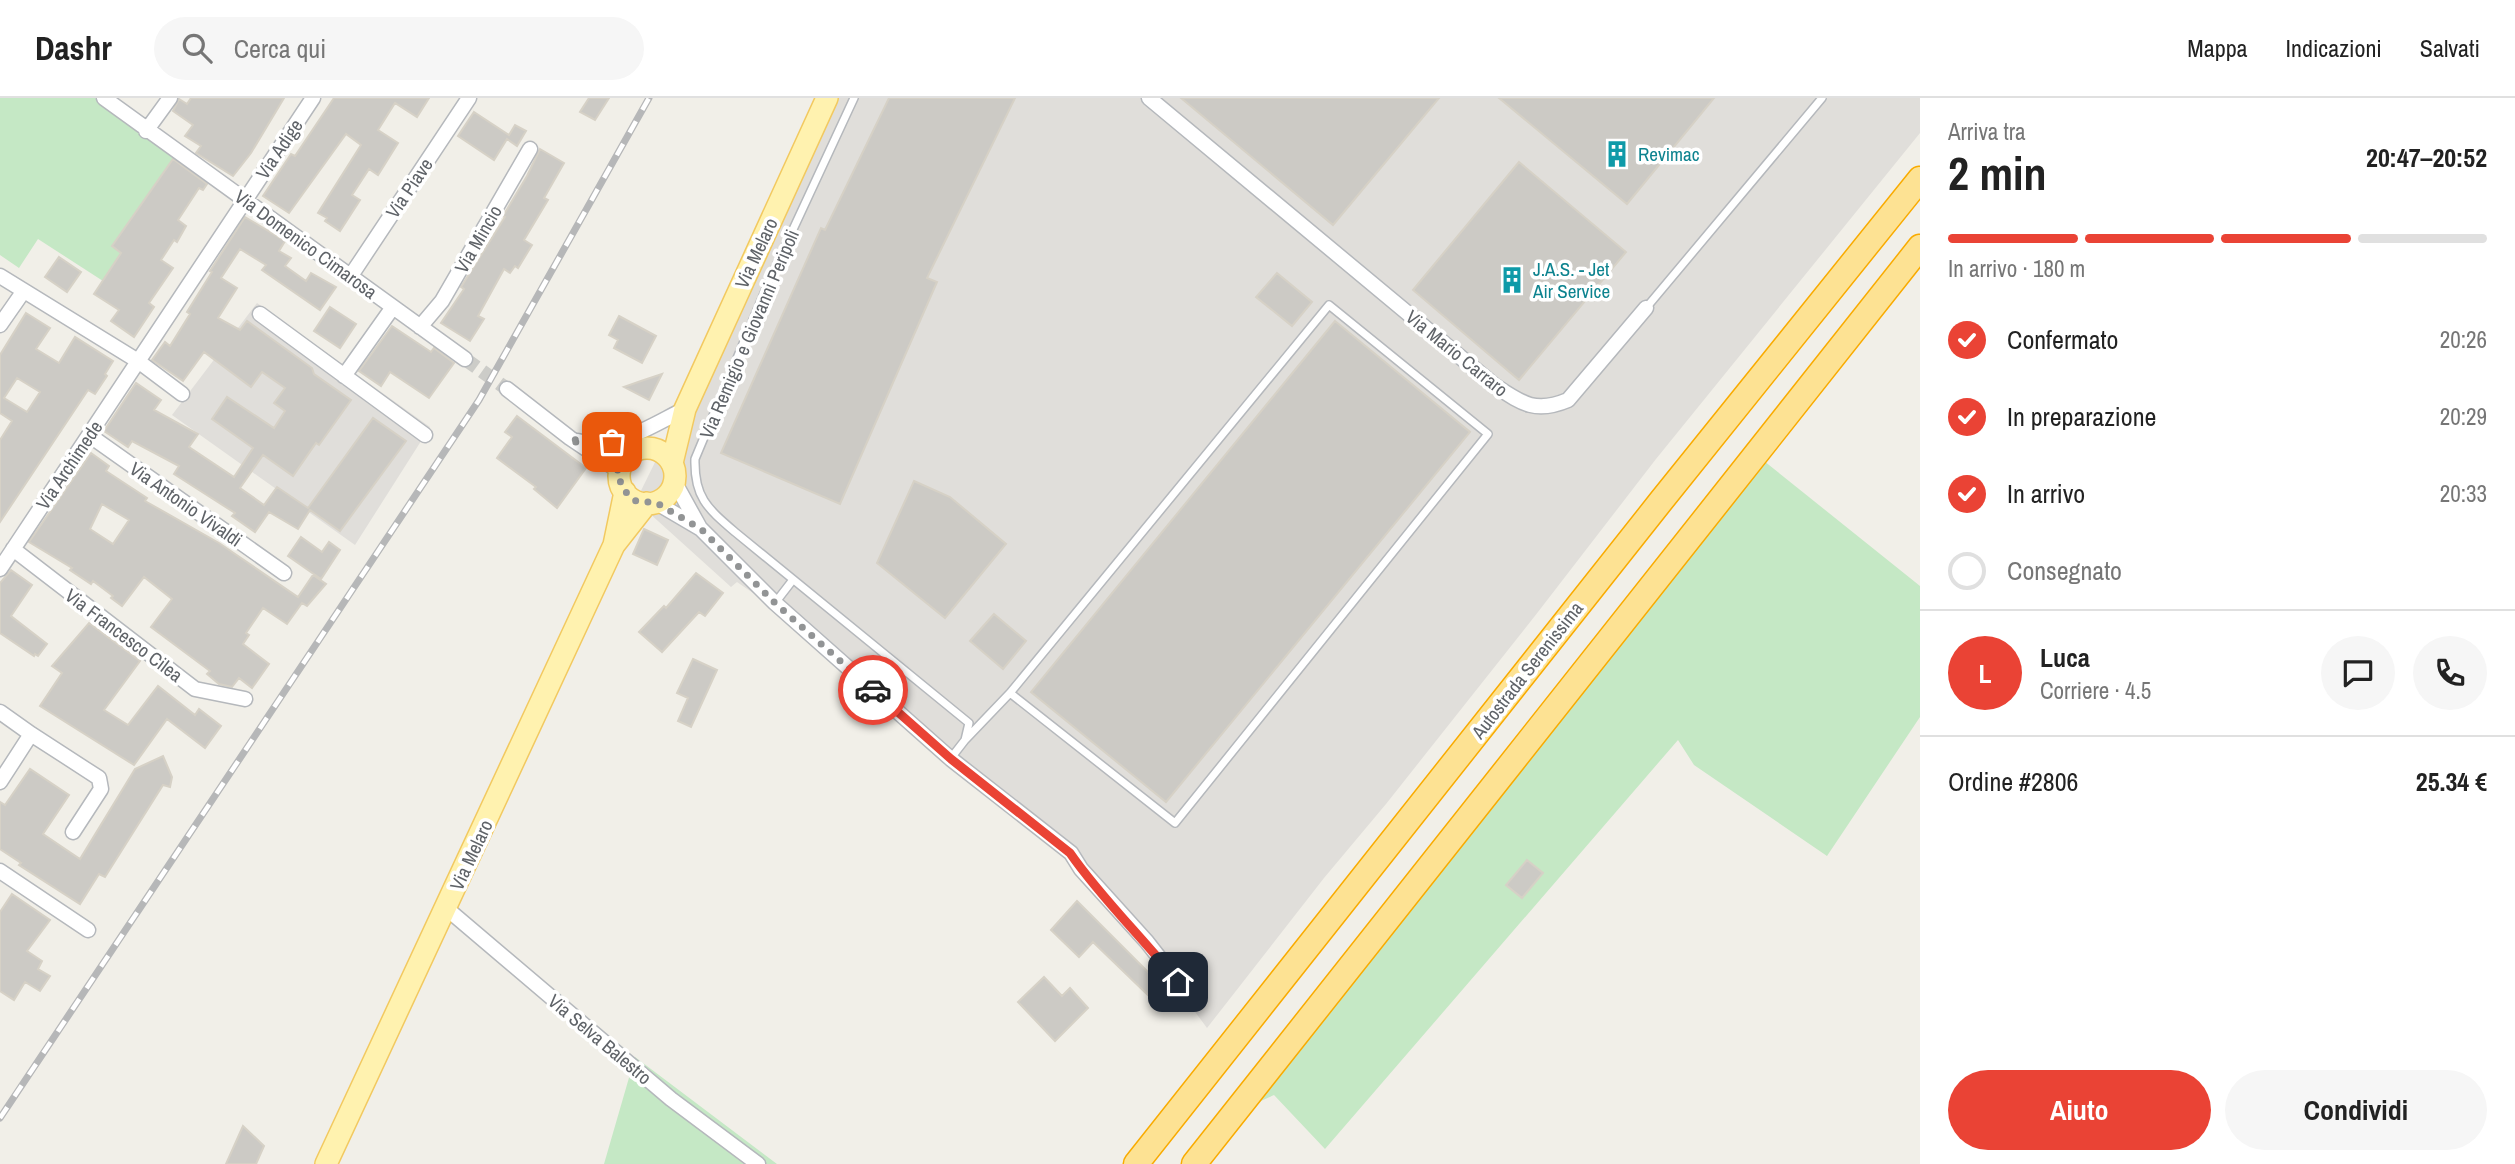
<!DOCTYPE html>
<html lang="it">
<meta charset="utf-8">
<style>
:root{--surface:#fff;--page:#f6f6f6;--text:#222;--muted:#767676;--line:#e0e0e0;--accent:#ea4335}
body{margin:0;font-family:"Archivo Narrow",sans-serif;background:var(--page);color:var(--text);height:100vh;display:flex;flex-direction:column;font-size:26px;white-space:nowrap}
*{box-sizing:border-box;margin:0}
p{font-size:23px;color:var(--muted)}
.icon{flex:none;width:38px;height:38px;fill:none;stroke:currentColor;stroke-width:2;stroke-linecap:round;stroke-linejoin:round}
.map{position:relative;flex:1;overflow:hidden}
.panel{display:flex;flex-direction:column;background:var(--surface);width:595px}
.panel>*{flex:none}
.pin{position:absolute;display:grid;place-items:center;width:60px;height:60px;color:#fff;margin:-30px;border-radius:14px;box-shadow:0 4px 10px #0006}
.courier{position:absolute;display:grid;place-items:center;width:70px;height:70px;margin:-35px;border:5px solid #ea4335;border-radius:50%;background:#fff;color:#222;box-shadow:0 2px 9px #0007}
.head em{font-style:normal;font-weight:700}
.head div{display:flex;flex-direction:column-reverse}
.head{display:flex;align-items:center;justify-content:space-between;height:119px;padding:0 28px}
h1{font-size:46px;font-weight:700;line-height:52px}
.bar{display:grid;grid-template-columns:repeat(4,1fr);gap:10px 7px;align-content:center;height:84px;padding:0 28px}
.bar i{height:9px;border-radius:5px;background:var(--line)}
.bar .selected{background:var(--accent)}
.bar p{grid-column:span 4}
.line{display:flex;align-items:center;gap:18px;padding:0 28px;border-top:2px solid var(--line)}
.line div{flex:1}
.round{display:grid;place-items:center;flex:none;width:74px;height:74px;border-radius:37px;background:var(--page)}
ol{padding:0 28px;list-style:none}
li{display:flex;align-items:center;gap:21px;height:77px}
li p{margin-inline-start:auto}
li .icon{padding:7px;border-radius:50%;background:var(--accent);color:#fff;stroke-width:4}
li:last-child{color:var(--muted)}
li i{width:38px;height:38px;border:4px solid var(--line);border-radius:50%}
.action{display:flex;gap:14px;margin-top:auto;padding:14px 28px}
.action a{flex:1;height:80px;border-radius:42px;background:var(--accent);color:#fff;font-size:28px;font-weight:700;line-height:80px;text-align:center}
.action a+a{background:var(--page);color:var(--text)}
header{display:flex;align-items:center;gap:42px;box-sizing:border-box;height:98px;padding:0 35px;background:var(--surface);border-bottom:2px solid var(--line)}
header strong{font-size:33px}
nav{display:flex;gap:38px;margin-inline-start:auto;font-size:24px}
.search{width:490px;height:63px;background:var(--page);display:flex;align-items:center;gap:18px;box-sizing:border-box;padding:0 24px;border-radius:38px;color:var(--muted);font-size:26px}
main{display:flex;flex:1;min-height:0}
.map>svg:first-child{display:block}
</style>
<header>
<strong>Dashr</strong>
<div class="search"><svg class="icon" aria-label="search" viewBox="0 0 24 24"><circle cx="10" cy="10" r="6"/><path d="M15 15l6 6"/></svg>Cerca qui</div>
<nav><a>Mappa</a><a>Indicazioni</a><a>Salvati</a></nav>
</header>
<main>
<div class="map">
<svg width="1920" height="1066" viewBox="0 0 1920 1066">
<rect width="100%" height="100%" fill="#f1efe8"/>
<path fill="#e0deda" d="M 824,0 L 1920,0 L 1920,35 L 1656,361 L 1538,514 L 1386,706 L 1324,780 L 1207,930 L 1150,853 L 1080,767 L 853,564 L 737,484 L 731,489 L 648,414 L 633,409 L 687,299 Z
M 257,205 L 430,329 L 355,447 L 172,317 Z"/>
<path fill="#c5e8c5" d="M 0,0 L 95,0 L 174,60 L 112,148 L 121,155 L 103,183 L 38,141 L 19,170 L 0,157 Z
M 1764,363 L 1920,488 L 1920,619 L 1827,758 L 1694,667 L 1678,642 L 1325,1051 L 1274,997 L 1254,1006 Z
M 635,959 L 777,1066 L 604,1066 Z"/>
<path fill="#cccac5" stroke="#d6d1c6" stroke-width="2" fill-rule="evenodd" d="M 191,0 L 284,0 L 251,55 L 233,78 L 196,55 L 201,48 L 185,38 L 193,27 L 173,13 L 179,1 L 187,6 Z
M 334,0 L 429,0 L 417,19 L 395,5 L 378,32 L 398,45 L 378,77 L 369,71 L 352,97 L 360,102 L 340,133 L 325,123 L 327,120 L 318,115 L 361,47 L 346,36 L 289,115 L 263,98 L 291,56 L 295,58 Z
M 589,0 L 609,0 L 595,22 L 580,14 Z
M 889,0 L 1015,0 L 927,180 L 937,184 L 840,406 L 721,355 L 821,130 L 825,132 Z
M 1181,0 L 1439,0 L 1333,127 Z
M 1499,0 L 1714,0 L 1627,106 Z
M 474,14 L 509,37 L 515,27 L 526,33 L 517,48 L 507,41 L 494,62 L 458,38 Z
M 540,51 L 564,65 L 544,100 L 548,102 L 524,142 L 532,147 L 518,170 L 515,168 L 510,175 L 504,171 L 478,218 L 484,221 L 470,243 L 441,225 L 464,191 L 461,189 L 505,119 L 503,118 L 527,78 Z
M 173,61 L 207,86 L 203,92 L 199,90 L 178,122 L 186,128 L 177,144 L 174,142 L 161,162 L 173,170 L 149,205 L 154,209 L 134,239 L 111,223 L 119,212 L 94,196 L 121,155 L 112,148 Z
M 1519,64 L 1626,154 L 1519,282 L 1413,192 Z
M 245,119 L 285,143 L 279,153 L 291,160 L 285,168 L 306,183 L 311,175 L 336,189 L 320,212 L 262,172 L 266,167 L 240,151 L 221,180 L 237,190 L 218,220 L 240,232 L 247,223 L 312,270 L 314,276 L 351,302 L 319,347 L 316,345 L 293,378 L 263,357 L 240,390 L 264,407 L 277,389 L 308,410 L 373,320 L 406,343 L 340,433 L 310,412 L 298,431 L 269,414 L 255,434 L 232,418 L 235,415 L 174,376 L 179,368 L 132,343 L 128,349 L 104,333 L 136,285 L 161,302 L 154,312 L 198,336 L 189,349 L 234,379 L 253,350 L 212,321 L 227,299 L 274,330 L 285,313 L 274,305 L 285,290 L 262,274 L 251,289 L 204,254 L 183,283 L 152,262 L 165,244 L 170,248 L 190,216 L 187,214 L 212,174 L 210,173 Z
M 59,159 L 81,174 L 67,194 L 45,179 Z
M 1277,175 L 1312,204 L 1292,228 L 1256,199 Z
M 330,209 L 356,226 L 340,250 L 314,233 Z
M 26,215 L 50,230 L 36,251 L 59,265 L 75,239 L 113,263 L 105,276 L 107,278 L 95,296 L 88,292 L 0,424 L 0,342 L 12,323 L 0,315 L 0,257 ZM 17,280 L 40,294 L 27,314 L 4,300 Z
M 619,218 L 656,238 L 642,265 L 614,250 L 618,242 L 609,237 Z
M 1335,223 L 1470,334 L 1166,704 L 1031,594 Z
M 392,228 L 431,254 L 434,250 L 454,265 L 429,300 L 390,274 L 381,288 L 359,273 Z
M 662,276 L 649,302 L 624,289 L 641,283 Z
M 517,318 L 586,370 L 557,410 L 534,391 L 536,389 L 497,360 L 512,339 L 505,334 Z
M 91,355 L 109,368 L 106,373 L 147,400 L 145,403 L 219,445 L 298,499 L 313,477 L 326,486 L 307,508 L 302,505 L 287,526 L 263,510 L 246,535 L 249,537 L 243,546 L 269,566 L 252,590 L 239,580 L 232,589 L 219,586 L 207,576 L 210,573 L 151,529 L 172,501 L 144,479 L 122,508 L 111,500 L 113,498 L 93,483 L 91,486 L 70,472 L 72,470 L 29,444 ZM 102,406 L 129,422 L 113,446 L 90,431 Z
M 914,383 L 950,399 L 1006,446 L 945,520 L 877,465 Z
M 644,431 L 668,442 L 657,467 L 633,456 Z
M 301,439 L 322,454 L 329,444 L 340,452 L 321,481 L 288,458 Z
M 11,472 L 32,487 L 11,518 L 47,546 L 38,558 L 35,556 L 34,558 L 0,535 L 0,485 Z
M 696,475 L 723,495 L 705,518 L 699,514 L 662,554 L 639,534 L 664,508 L 666,510 Z
M 994,516 L 1026,543 L 1003,571 L 970,543 Z
M 89,525 L 140,563 L 104,612 L 128,627 L 158,588 L 195,617 L 199,611 L 221,628 L 205,650 L 167,621 L 134,667 L 40,608 L 62,575 L 52,568 Z
M 693,561 L 717,572 L 691,629 L 678,623 L 688,600 L 677,595 Z
M 163,658 L 172,679 L 170,689 L 163,687 L 105,779 L 99,776 L 80,806 L 19,767 L 21,765 L 0,751 L 0,704 L 5,707 L 30,671 L 69,697 L 43,736 L 80,761 L 135,671 Z
M 1527,762 L 1543,775 L 1522,800 L 1506,787 Z
M 12,796 L 50,822 L 27,853 L 42,863 L 38,871 L 50,878 L 40,893 L 25,884 L 14,902 L 0,893 L 0,814 Z
M 1077,803 L 1162,888 L 1151,900 L 1093,844 L 1079,859 L 1051,832 Z
M 1044,879 L 1062,898 L 1070,890 L 1088,910 L 1055,943 L 1018,904 Z
M 243,1028 L 264,1048 L 256,1066 L 226,1066 Z"/>
<g fill="none" stroke-linecap="round" stroke-linejoin="round">
<path stroke="#ccccc8" stroke-width="14" stroke-dasharray="14 7" stroke-linecap="butt" d="M 465,261 L 507,291"/>
<defs>
<path id="lane" d="M 854,0 L 770,181 L 695,361 C 694,399 707,410 735,434 L 969,625 L 965,642 L 951,660
M 1646,210 L 1822,0
M 775,505 L 792,483
M 965,642 L 1010,595 L 1329,207 L 1488,336 L 1175,725 L 1010,595"/>
<path id="street" d="M 104,0 L 465,261
M 1149,0 L 1494,287 C 1521,305 1535,316 1568,302 L 1646,210
M 146,33 L 170,0
M 0,178 L 138,263 L 182,296
M 350,179 L 469,0
M 260,216 L 425,337
M 0,227 L 23,194
M 420,229 L 442,203 L 530,51
M 344,278 L 393,209
M 507,291 L 570,340 L 619,373
M 89,337 L 284,475
M 578,343 C 612,355 654,326 685,311
M 674,383 L 700,430
M 655,404 L 701,431 L 775,505 L 951,661 L 1071,755 L 1081,771 L 1147,844 L 1194,904
M 13,451 L 195,591 L 245,601
M 0,471 L 313,0
M 0,614 L 31,636 L 0,684
M 31,636 L 99,680 L 101,691 L 73,734
M 0,773 L 88,832
M 446,810 L 671,1001 L 758,1066"/>
<path id="primary" d="M619 378a28 28 0 1 1 56 0a28 28 0 1 1-56 0Z
M 672,365 L 685,311 L 827,0
M 614,447 L 625,394
M 326,1066 L 614,447 L 647,405"/>
<path id="highway" d="M 1136,1066 L 1661,403 L 1920,81
M 1194,1066 L 1920,149"/>
</defs>
<use href="#lane" stroke="#b5b8bc" stroke-width="10"/>
<use href="#street" stroke="#b5b8bc" stroke-width="17"/>
<use href="#primary" stroke="#f2c960" stroke-width="24"/>
<use href="#highway" stroke="#f9ab00" stroke-width="27"/>
<use href="#lane" stroke="#fff" stroke-width="7"/>
<use href="#street" stroke="#fff" stroke-width="14"/>
<use href="#primary" stroke="#fff2af" stroke-width="21"/>
<use href="#highway" stroke="#fde293" stroke-width="24"/>
<defs>
<path id="rail" d="M 0,1020 L 479,302 L 649,0"/>
</defs>
<use href="#rail" stroke="#b6b7b8" stroke-width="7"/>
<use href="#rail" stroke="#fff" stroke-width="4.5" stroke-dasharray="13" stroke-linecap="butt"/>
</g>
<g fill="none" stroke-linecap="round" stroke-linejoin="round">
<path stroke="#929495" stroke-width="7" stroke-dasharray="0 12.6" d="M 612,344 L 590,347 L 570,340 L 619,373 L 621,388 L 631,400 L 638,404 L 655,404 L 701,431 L 775,505 L 873,592"/>
<path stroke="#ea4335" stroke-width="9" d="M 873,592 L 951,661 L 1070,755 C 1101,800 1144,841 1178,884"/>
</g>
<defs>
<symbol id="building-bare" viewBox="-9 -9 18 18"><path d="M-4-6H4V6H1V3H-1V6H-4ZM-2.5-4.3h1.7v1.8h-1.7ZM.8-4.3h1.7v1.8H.8ZM-2.5-1h1.7V.8h-1.7ZM.8-1h1.7V.8H.8Z" fill="#0f9aa8" stroke="#fff" stroke-width="2.5" paint-order="stroke"/></symbol>
</defs>
<g fill-rule="evenodd">
<use href="#building-bare" x="1598" y="37" width="38" height="38"/>
<use href="#building-bare" x="1493" y="163" width="38" height="38"/>
</g>
<g text-anchor="middle" stroke-width="7" stroke-linejoin="round" paint-order="stroke">
<g font-size="19" fill="#5f6368" stroke="#fff">
<text transform="translate(279 51) rotate(-56)" y="7">Via Adige</text>
<text transform="translate(409 90) rotate(-56)" y="7">Via Piave</text>
<text transform="translate(478 141) rotate(-60)" y="7">Via Mincio</text>
<text transform="translate(306 146) rotate(36)" y="7">Via Domenico Cimarosa</text>
<text transform="translate(756 155) rotate(-65)" y="7">Via Melaro</text>
<text transform="translate(749 236) rotate(-67)" y="7">Via Remigio e Giovanni Peripoli</text>
<text transform="translate(1457 255) rotate(39)" y="7">Via Mario Carraro</text>
<text transform="translate(69 367) rotate(-56)" y="7">Via Archimede</text>
<text transform="translate(186 406) rotate(35)" y="7">Via Antonio Vivaldi</text>
<text transform="translate(124 537) rotate(37)" y="7">Via Francesco Cilea</text>
<text transform="translate(1527 572) rotate(-52)" y="7">Autostrada Serenissima</text>
<text transform="translate(471 757) rotate(-65)" y="7">Via Melaro</text>
<text transform="translate(600 941) rotate(40)" y="7">Via Selva Balestro</text>
</g>
<g font-size="19" fill="#0d838f" stroke="#fff" text-anchor="start">
<text x="1638" y="63">Revimac</text>
<text x="1533" y="178">J.A.S. - Jet<tspan x="1533" dy="22">Air Service</tspan></text>
</g>
</g>
</svg>
<div class="pin" style="left:612px;top:344px;background:#ea580c"><svg class="icon" aria-label="bag" viewBox="0 0 24 24"><path d="M5 8h14l-1 12H6zM9 8a3 3 0 0 1 6 0"/></svg></div>
<div class="pin" style="left:1178px;top:884px;background:#1f2937"><svg class="icon" aria-label="home" viewBox="0 0 24 24"><path d="M3 11l9-7 9 7M6 9v11h12V9"/></svg></div>
<div class="courier" style="left:873px;top:592px"><svg class="icon" aria-label="car" viewBox="0 0 24 24"><path d="M5 17H2v-5l4-1 3-4h7l3 4 3 1v5h-3M9 17h6M6 11h13"/><circle cx="7" cy="17" r="2"/><circle cx="17" cy="17" r="2"/></svg></div>
</div>
<section class="panel">
<div class="head"><div><h1>2 min</h1><p>Arriva tra</p></div><em>20:47–20:52</em></div>
<div class="bar"><i class="selected"></i><i class="selected"></i><i class="selected"></i><i></i><p>In arrivo · 180 m</p></div>
<ol>
<li><svg class="icon" aria-label="check" viewBox="0 0 24 24"><path d="M5 12l5 5 9-10"/></svg>Confermato<p>20:26</p></li>
<li><svg class="icon" aria-label="check" viewBox="0 0 24 24"><path d="M5 12l5 5 9-10"/></svg>In preparazione<p>20:29</p></li>
<li><svg class="icon" aria-label="check" viewBox="0 0 24 24"><path d="M5 12l5 5 9-10"/></svg>In arrivo<p>20:33</p></li>
<li><i></i>Consegnato</li>
</ol>
<div class="line" style="height:126px"><b class="round" style="background:var(--accent);color:#fff">L</b><div><b>Luca</b><p>Corriere · 4.5</p></div><a class="round"><svg class="icon" aria-label="chat" viewBox="0 0 24 24"><path d="M4 5h16v11H9l-5 4z"/></svg></a><a class="round"><svg class="icon" aria-label="phone" viewBox="0 0 24 24"><path d="M5 4h4l2 5-3 2q2 4 5 5l2-3 5 2v4C11 20 4 13 5 4z"/></svg></a></div>
<div class="line" style="height:91px"><div>Ordine #2806</div><b>25.34 €</b></div>
<div class="action"><a>Aiuto</a><a>Condividi</a></div>
</section>
</main>
